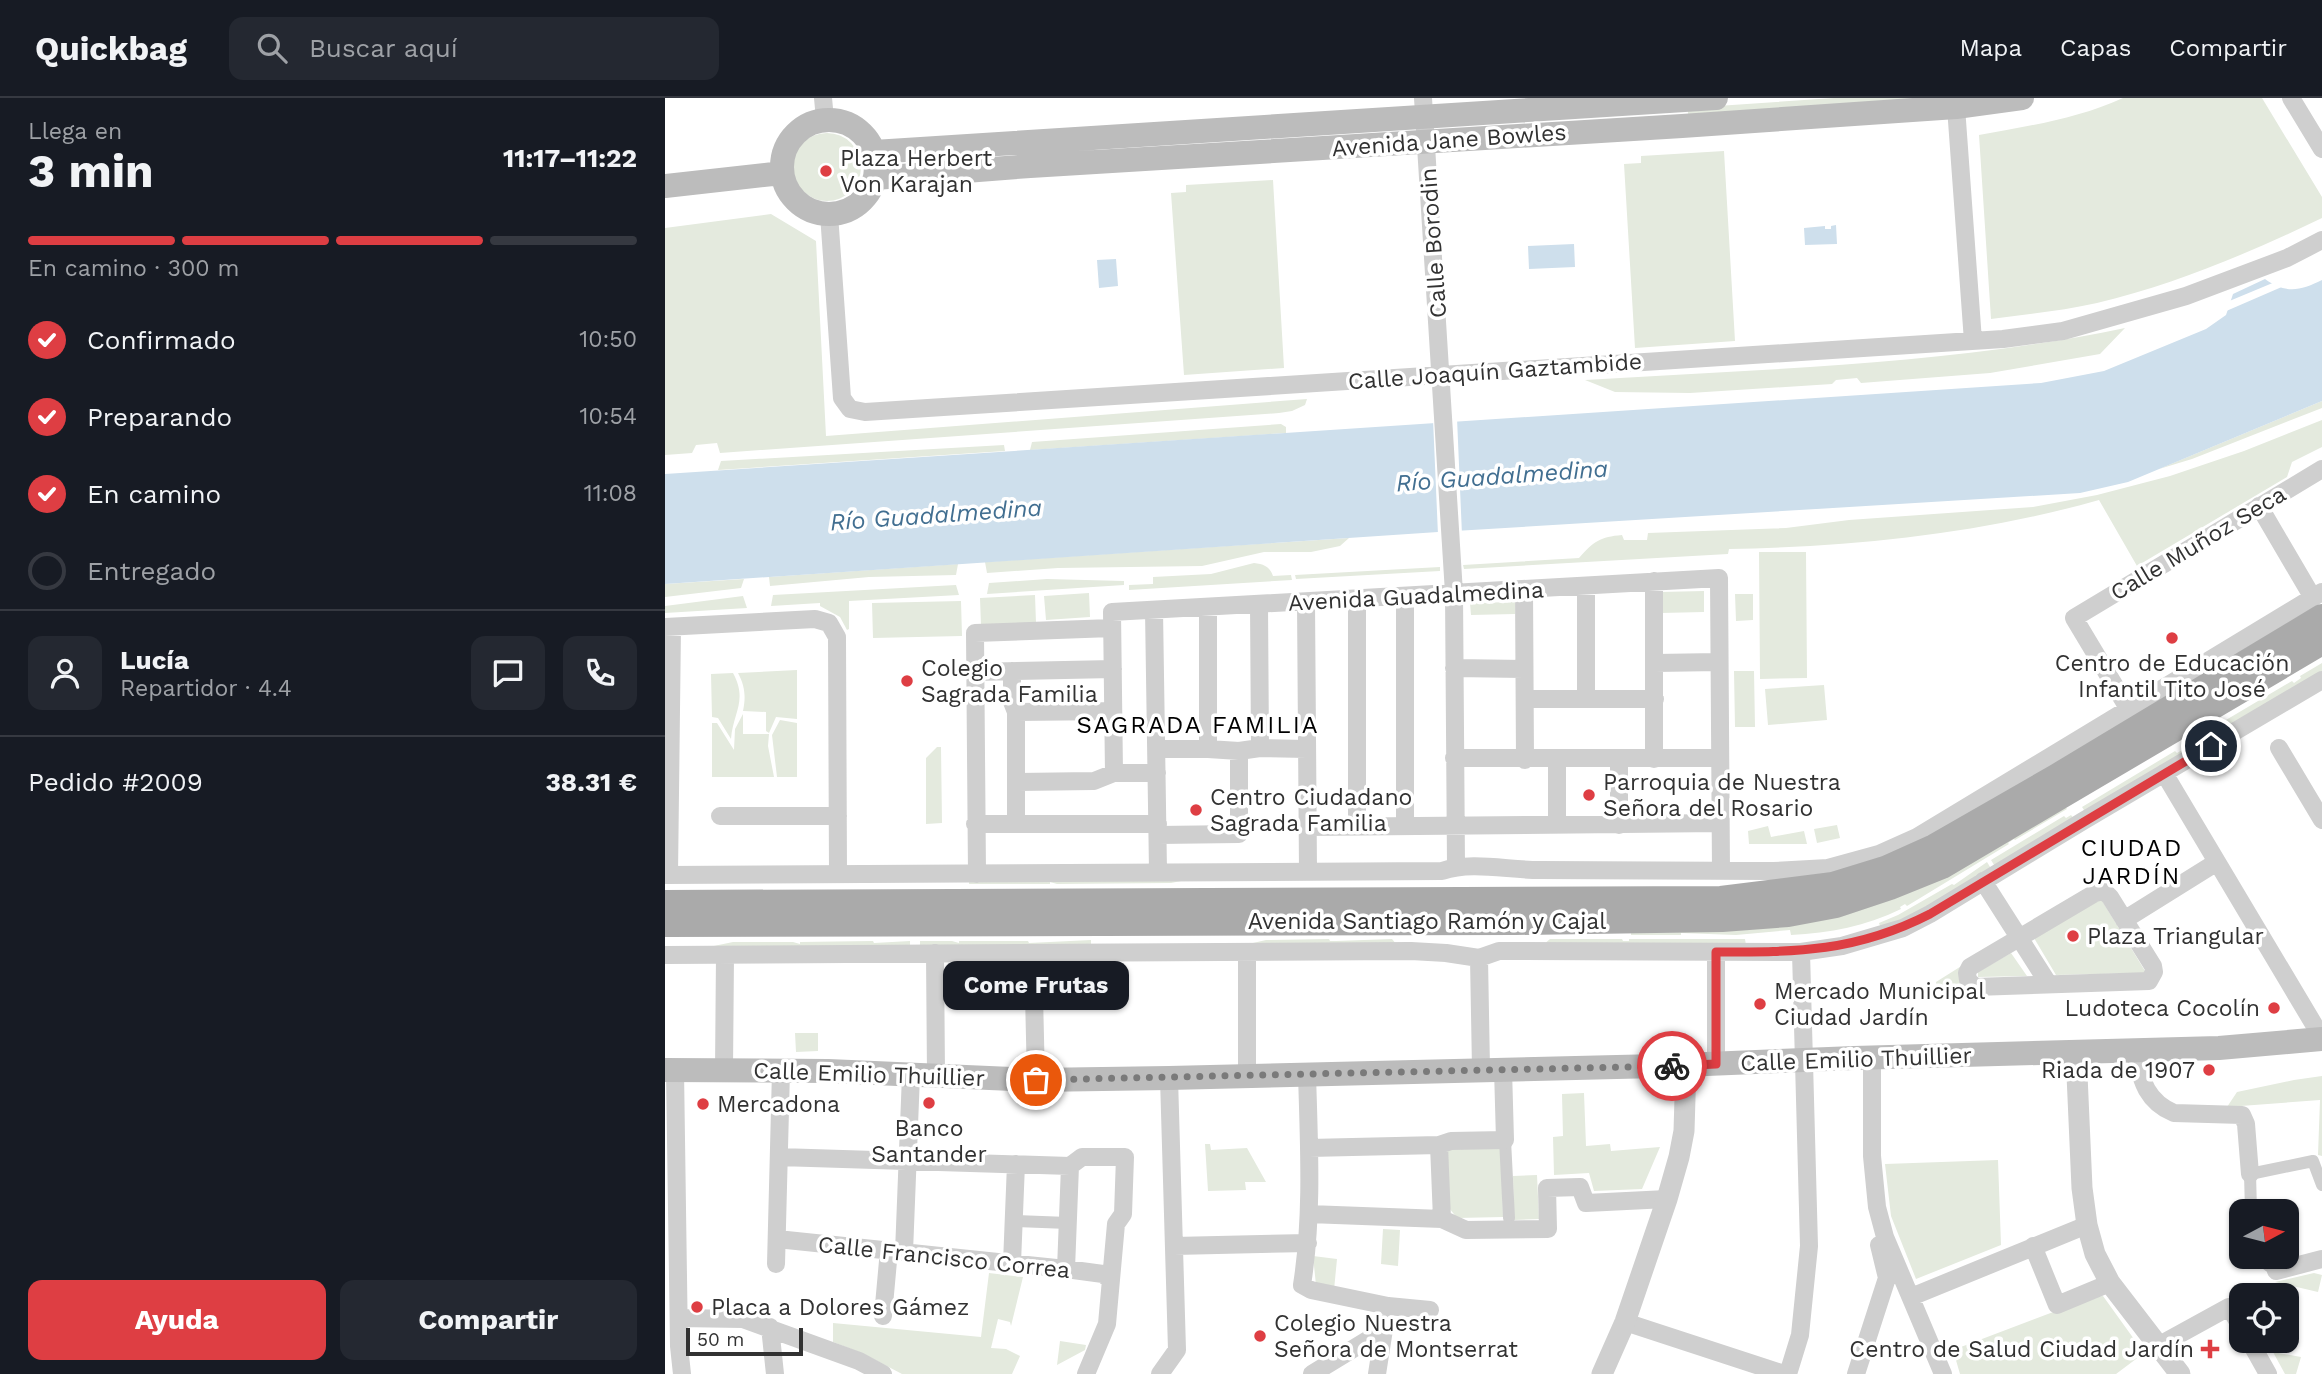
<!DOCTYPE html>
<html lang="es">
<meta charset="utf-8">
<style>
:root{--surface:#171b24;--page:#242831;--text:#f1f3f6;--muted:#9ea1a6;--line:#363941;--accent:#de3e43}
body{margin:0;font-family:"Work Sans",sans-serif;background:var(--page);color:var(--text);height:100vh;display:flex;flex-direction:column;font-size:26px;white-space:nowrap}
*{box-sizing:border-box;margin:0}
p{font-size:23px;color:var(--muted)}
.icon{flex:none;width:38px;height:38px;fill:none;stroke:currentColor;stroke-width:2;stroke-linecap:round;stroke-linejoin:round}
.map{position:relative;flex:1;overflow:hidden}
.side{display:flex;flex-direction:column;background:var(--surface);width:665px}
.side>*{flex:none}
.needle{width:46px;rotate:83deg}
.controls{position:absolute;left:1564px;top:1101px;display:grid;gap:14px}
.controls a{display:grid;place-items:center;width:70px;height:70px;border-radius:14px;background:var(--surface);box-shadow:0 2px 5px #0004;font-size:35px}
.scale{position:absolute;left:21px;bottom:18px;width:117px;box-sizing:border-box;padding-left:7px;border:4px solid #323232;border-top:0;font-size:19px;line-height:24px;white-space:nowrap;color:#323232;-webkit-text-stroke:5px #fff;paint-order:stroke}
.pin{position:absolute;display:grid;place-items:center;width:60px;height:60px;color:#fff;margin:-30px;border:4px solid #fff;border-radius:50%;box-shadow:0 2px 7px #0007}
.courier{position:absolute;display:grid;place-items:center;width:70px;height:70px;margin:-35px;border:5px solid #de3e43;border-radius:50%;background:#fff;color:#222;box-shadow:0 2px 9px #0007}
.bubble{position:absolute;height:49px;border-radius:14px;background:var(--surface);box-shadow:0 2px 5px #0004;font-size:23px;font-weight:700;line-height:49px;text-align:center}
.head em{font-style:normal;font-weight:700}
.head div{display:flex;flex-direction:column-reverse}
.head{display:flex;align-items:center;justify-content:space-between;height:119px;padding:0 28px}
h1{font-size:46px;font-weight:700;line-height:52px}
.bar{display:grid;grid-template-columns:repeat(4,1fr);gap:10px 7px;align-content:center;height:84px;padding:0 28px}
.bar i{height:9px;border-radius:5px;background:var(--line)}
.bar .active{background:var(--accent)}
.bar p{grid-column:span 4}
.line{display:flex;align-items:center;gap:18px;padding:0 28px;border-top:2px solid var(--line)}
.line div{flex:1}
.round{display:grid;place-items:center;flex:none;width:74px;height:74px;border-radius:14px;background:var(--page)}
ol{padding:0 28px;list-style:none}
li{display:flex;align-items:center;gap:21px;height:77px}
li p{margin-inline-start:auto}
li .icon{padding:7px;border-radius:50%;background:var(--accent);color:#fff;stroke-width:4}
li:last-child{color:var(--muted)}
li i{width:38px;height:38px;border:4px solid var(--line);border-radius:50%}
.primary-button{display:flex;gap:14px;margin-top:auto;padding:14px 28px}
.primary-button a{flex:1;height:80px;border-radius:14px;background:var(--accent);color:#fff;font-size:28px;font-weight:700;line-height:80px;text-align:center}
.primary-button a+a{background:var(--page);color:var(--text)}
header{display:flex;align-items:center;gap:42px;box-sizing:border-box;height:98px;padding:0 35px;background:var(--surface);border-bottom:2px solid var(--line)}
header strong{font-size:33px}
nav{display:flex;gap:38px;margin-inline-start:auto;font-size:24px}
.search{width:490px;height:63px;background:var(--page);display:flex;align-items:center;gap:18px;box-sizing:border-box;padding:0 24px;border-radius:14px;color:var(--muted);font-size:26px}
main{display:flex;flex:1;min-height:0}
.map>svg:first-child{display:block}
</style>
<header>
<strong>Quickbag</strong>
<div class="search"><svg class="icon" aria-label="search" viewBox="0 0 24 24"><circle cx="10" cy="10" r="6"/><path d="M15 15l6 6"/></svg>Buscar aquí</div>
<nav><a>Mapa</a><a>Capas</a><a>Compartir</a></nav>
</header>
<main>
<section class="side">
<div class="head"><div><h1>3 min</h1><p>Llega en</p></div><em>11:17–11:22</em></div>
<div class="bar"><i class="active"></i><i class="active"></i><i class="active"></i><i></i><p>En camino · 300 m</p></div>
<ol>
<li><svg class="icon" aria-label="check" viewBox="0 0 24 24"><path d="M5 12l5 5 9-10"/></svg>Confirmado<p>10:50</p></li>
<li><svg class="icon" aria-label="check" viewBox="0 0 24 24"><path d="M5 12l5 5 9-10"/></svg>Preparando<p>10:54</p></li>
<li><svg class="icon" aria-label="check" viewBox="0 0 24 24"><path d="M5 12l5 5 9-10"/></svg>En camino<p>11:08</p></li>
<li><i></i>Entregado</li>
</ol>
<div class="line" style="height:126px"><a class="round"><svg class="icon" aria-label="person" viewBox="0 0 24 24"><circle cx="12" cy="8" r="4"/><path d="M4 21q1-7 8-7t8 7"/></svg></a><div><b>Lucía</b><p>Repartidor · 4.4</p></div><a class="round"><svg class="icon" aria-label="chat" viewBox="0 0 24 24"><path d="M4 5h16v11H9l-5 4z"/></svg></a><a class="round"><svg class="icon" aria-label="phone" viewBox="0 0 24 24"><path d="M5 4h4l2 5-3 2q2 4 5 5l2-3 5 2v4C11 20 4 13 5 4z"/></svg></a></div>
<div class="line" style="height:91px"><div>Pedido #2009</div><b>38.31 €</b></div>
<div class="primary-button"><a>Ayuda</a><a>Compartir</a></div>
</section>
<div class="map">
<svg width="1657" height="1276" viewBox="0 0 1657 1276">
<rect width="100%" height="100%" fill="#fff"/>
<path fill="#e4eade" d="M 1169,0 L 1257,0 L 1023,18 L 1023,10 Z
M 1458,0 L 1597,0 L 1657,99 L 1657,120 C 1584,155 1511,186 1432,205 C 1397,213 1361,216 1326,221 L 1314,37 C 1363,28 1412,21 1458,0 Z
M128 69a34 34 0 1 1 68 0a34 34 0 1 1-68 0Z
M 1059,53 L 1070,243 L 970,250 L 959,66 L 976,65 L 976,58 Z
M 608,82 L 619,270 L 519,277 L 506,95 L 521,94 L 521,87 Z
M 106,116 L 151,143 L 161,338 L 642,301 L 640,307 L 627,313 L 614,315 L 55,355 L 52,345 L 31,347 L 27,355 L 0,357 L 0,130 Z
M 1460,230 L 1435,256 L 1325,275 L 1196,285 L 1192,280 L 1171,282 L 1167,286 L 1025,295 L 950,294 L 920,282 C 1100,271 1283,267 1460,230 Z
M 1657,303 L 1657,310 L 1527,361 L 1494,371 Z
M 1657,322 L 1657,349 L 1627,364 L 1622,379 L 1472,468 L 1434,402 C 1314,436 1188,449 1064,451 L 1063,456 L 799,471 L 798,467 L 914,460 C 929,443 935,439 957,437 L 959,442 L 982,442 L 983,435 L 1121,430 L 1184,422 L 1368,409 L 1432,397 L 1505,378 L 1579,353 Z
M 616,326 L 621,329 L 621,335 L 365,352 L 367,344 Z
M 339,347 L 340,353 L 53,372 L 56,363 Z
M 684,440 L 675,448 L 646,454 L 599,454 L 537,468 L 393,470 L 322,475 L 320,464 Z
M 1094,454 L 1141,454 L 1142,580 L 1095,581 Z
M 589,465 C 599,466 605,469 608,478 L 626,477 L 627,482 L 464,492 L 464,487 L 488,486 L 488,479 L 546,476 Z
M 293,466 L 291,477 L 204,479 L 105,488 L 104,479 Z
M 775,469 L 775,473 L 631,481 L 630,477 Z
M 79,481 L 76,490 L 0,499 L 0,486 Z
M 382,481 L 459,483 L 459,487 L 322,496 L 324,485 Z
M 291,487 L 294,497 L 184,503 L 184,531 L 182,532 L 175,519 L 155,508 L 155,505 L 106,508 L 108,497 Z
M 1039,493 L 1039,514 L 996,515 L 995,494 Z
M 424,495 L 425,519 L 381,522 L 379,498 Z
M 1070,496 L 1088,496 L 1088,522 L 1071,523 Z
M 370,497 L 371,525 L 316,528 L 315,500 Z
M 78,498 L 82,510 L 0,515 L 0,508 Z
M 296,503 L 297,538 L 208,540 L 207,505 Z
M 850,504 L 850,516 L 806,517 L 805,505 Z
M 1657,565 L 1657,573 L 1421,715 L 1417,709 L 1510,653 L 1512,655 L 1519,651 L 1517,648 L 1627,583 L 1629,585 L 1636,580 L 1635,578 Z
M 132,572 L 132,621 L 111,619 L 104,635 L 101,633 L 101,614 L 78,613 C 81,599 80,588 73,575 Z
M 1069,573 L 1089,573 L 1090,629 L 1070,629 Z
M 68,575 C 83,603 68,614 66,641 L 53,620 L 47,619 L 46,576 Z
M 1159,587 L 1162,622 L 1103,627 L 1100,591 Z
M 78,616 L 78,636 L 104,636 L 103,648 L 109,679 L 47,679 L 47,625 L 52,625 L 69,652 L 70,631 Z
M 115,622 L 132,625 L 132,679 L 112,679 L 107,637 Z
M 272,649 L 276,649 L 277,725 L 261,726 L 261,660 Z
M 1399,707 L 1402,711 L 1350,742 L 1349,741 L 1343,745 L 1344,746 L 1242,808 L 1240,806 L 1235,809 L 1236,811 C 1201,828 1165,835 1126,837 L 1125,832 L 1071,837 L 1016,835 L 1016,837 L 966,837 L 966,830 Z
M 1406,717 L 1410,722 L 1331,770 L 1326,762 L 1399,718 L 1401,720 Z
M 1172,727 L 1175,740 L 1152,745 L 1149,731 Z
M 1103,728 L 1106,739 L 1139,733 L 1142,746 L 1084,746 L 1083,733 Z
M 1322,764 L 1327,772 L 1261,811 L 1216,831 L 1214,825 L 1233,817 L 1287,786 L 1289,787 Z
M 304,779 L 521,782 L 506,785 L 392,786 L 385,784 L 385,786 L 304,786 Z
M 1436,801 L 1480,873 L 1479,875 L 1391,877 L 1369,840 Z
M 664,841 L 665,843 L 671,843 L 727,841 L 732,847 L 588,845 L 601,842 Z
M 885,841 L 957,841 L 958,843 L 964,843 L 964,841 L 1080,841 L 1081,847 L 878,847 Z
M 426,842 L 426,849 L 255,850 L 255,843 L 287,843 L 294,845 L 294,843 L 363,843 L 364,845 Z
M 208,843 L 209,845 L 245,843 L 245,850 L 44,849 L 68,844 L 128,844 L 135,846 L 135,844 Z
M 1346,855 L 1362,878 L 1313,879 L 1313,874 Z
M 1298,867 L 1306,894 L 1272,895 L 1271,884 Z
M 130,935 L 153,935 L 153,953 L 131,954 Z
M 1657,978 L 1657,1058 L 1653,1057 L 1655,1002 L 1562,1009 L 1572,994 L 1629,982 Z
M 919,995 L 921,1048 L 945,1046 L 946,1053 L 995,1049 L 977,1091 L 929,1093 L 924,1075 L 889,1077 L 888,1039 L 898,1038 L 897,996 Z
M 540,1046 L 545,1046 L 546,1052 L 582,1050 L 601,1084 L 580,1084 L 581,1092 L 543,1093 Z
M 836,1047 L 838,1119 L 792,1120 L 781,1106 L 780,1057 L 783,1052 Z
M 1333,1062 L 1336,1147 L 1251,1181 L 1226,1118 L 1220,1066 Z
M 872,1077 L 874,1121 L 849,1122 L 848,1078 Z
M 718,1131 L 735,1132 L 733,1168 L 716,1166 Z
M 648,1158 L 672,1161 L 669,1192 L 651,1187 Z
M 324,1175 L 358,1179 L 346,1228 L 345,1224 L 333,1221 L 326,1250 L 341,1251 L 355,1258 L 347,1276 L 237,1276 L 199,1256 L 168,1244 L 168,1225 L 316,1239 Z
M 1649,1175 L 1657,1177 L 1653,1194 L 1610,1184 Z
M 1438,1198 L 1479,1255 L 1451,1276 L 1295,1276 L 1288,1252 L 1428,1199 Z
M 395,1243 L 421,1247 L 420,1252 L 392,1267 Z
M 1608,1254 L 1636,1259 L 1631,1276 L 1620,1276 Z"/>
<path fill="#cedfec" d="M 1171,127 L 1172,146 L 1140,147 L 1139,130 L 1160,128 L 1160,131 L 1166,131 L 1166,128 Z
M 909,146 L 910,169 L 864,171 L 863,148 Z
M 451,161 L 453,188 L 434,190 L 432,162 Z
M 1600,181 C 1621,196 1635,193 1657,182 L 1657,303 L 1463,384 L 1415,395 L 773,434 L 0,486 L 0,376 L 1376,285 L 1439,273 L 1541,231 L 1561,217 L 1568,196 Z"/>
<path fill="#fff" d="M 1610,184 L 1619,188 L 1559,214 L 1562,204 Z
M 792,320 L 797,437 L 773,437 L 768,321 Z"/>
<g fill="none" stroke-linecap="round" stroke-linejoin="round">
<path stroke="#cfcfcf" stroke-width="12" d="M 840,1042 L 844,1120
M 1586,1113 L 1585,1076 L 1648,1063 L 1657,1087
M 349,1123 L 403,1125
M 1598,1158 L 1600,1165 L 1611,1173"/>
<path stroke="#cfcfcf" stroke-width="18" d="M 158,0 L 160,21
M 758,0 L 789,495 L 791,768
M 1626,0 L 1657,51
M 1291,9 L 1308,243
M 164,116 L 177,300 L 185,311 L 200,314 L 1338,241 L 1398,233 L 1521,198 L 1622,160 L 1657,142
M 1594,408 L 1648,500
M 989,483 L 989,661
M 921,488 L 921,600
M 859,491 L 860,662
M 740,498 L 740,727
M 692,502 L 692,728
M 641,504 L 643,774
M 594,506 L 595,650
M 489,512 L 493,773
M 0,529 L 150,521 L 164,525 L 172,539 L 173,776
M 990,565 L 1054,564
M 789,570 L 859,571
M 347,573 L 347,604 L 351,614 L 351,725
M 310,574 L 448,571
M 860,601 L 990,601
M 1463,610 L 1409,520 L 1657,371
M 351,614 L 448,613
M 1614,650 L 1657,722
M 492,651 L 543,651 L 574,653 L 595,650 L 642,651
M 543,651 L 543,509
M 789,660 L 1054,660
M 449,675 L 447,514 L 1054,480 L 1056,773
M 1499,675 L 1657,940
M 352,684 L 429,683 L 449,675 L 492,675
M 55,718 L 173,718
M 310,726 L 493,726
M 892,727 L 892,661
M 954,727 L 954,660
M 643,729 L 1055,725
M 493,737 L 574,736 L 574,653
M 312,776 L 310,535 L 447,530
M 0,777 L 777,773 C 806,763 842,772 874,772 L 1109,773 L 1163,770 L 1214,756 L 1252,739 L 1657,494
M 4,777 L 7,529
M 1318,783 L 1383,885
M 1439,793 L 1445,799 L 1488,868 L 1489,874 L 1484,883 L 1310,889 L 1303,882 L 1302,875 L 1305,869 L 1430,795 Z
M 1459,822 L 1552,764
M 582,854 L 582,978
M 1051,854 L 1051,966
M 270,855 L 271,978
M 368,855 L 371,982
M 0,857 L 746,853 L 781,855 L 814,860 L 834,853 L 1136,854 L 1177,848 L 1238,830 L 1265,816 L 1418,723 L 1657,582
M 814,860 L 816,971
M 1469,953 C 1476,980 1480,1003 1509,1015 L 1577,1017 L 1581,1026 L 1585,1076
M 1207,960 L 1207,1058 L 1212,1109 L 1220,1139 L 1278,1276
M 10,972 L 14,1248 L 17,1276
M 59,972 L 60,857
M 642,976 C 644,1047 648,1117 637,1187 L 646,1192 L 723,1208 L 765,1212
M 774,1047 L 777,1121
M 644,1050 L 774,1047 L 786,1043 L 840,1042 L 838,971
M 114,1059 L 405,1068 L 417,1059 L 460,1059 L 458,1116 L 451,1126 L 442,1226 L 421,1276
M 644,1116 L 777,1121 L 801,1132 L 883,1131 L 882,1090 L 915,1089 L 921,1105 L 1002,1101
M 112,1141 L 401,1171 L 438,1176 L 445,1182
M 509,1148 L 643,1145
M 1368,1148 L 1392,1207 L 1445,1185
M 239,1154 L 246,977
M 347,1165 L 351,1066
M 111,1166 L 116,973
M 401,1171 L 405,1068
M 1611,1173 L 1657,1161
M 1246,1199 L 1422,1127
M 218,1218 L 224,1152
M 14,1220 L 78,1221 L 194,1263 L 218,1276
M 960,1224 L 1119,1276
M 105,1229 L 110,1276
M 1584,1242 L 1603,1276
M 1493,1248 L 1564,1209 L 1577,1230
M 495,1276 L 512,1252 L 504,980
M 647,1276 L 719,1232
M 712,1276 L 720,1225
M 1123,1276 L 1135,1237 L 1144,1148 L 1136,854
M 1191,1276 L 1222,1180 L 1214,1147"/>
<path stroke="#cfcfcf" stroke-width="21" d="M 1411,954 L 1417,1090 L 1422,1127 L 1430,1156 L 1445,1185 L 1515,1276
M 937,1276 L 960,1224 L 1002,1101 L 1014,1059 L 1019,1033 L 1021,967"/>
<path stroke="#bcbcbc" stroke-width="24" d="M117 69a47 47 0 1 1 94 0a47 47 0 1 1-94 0Z
M 209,54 L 1051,0
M 210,80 L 365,68 L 1017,28 L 1291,9 L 1357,0
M 0,88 L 117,75
M 0,972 L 163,973 L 371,982 L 504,980 L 993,968 L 1189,960 L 1554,950 L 1657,941"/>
<path stroke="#aaa" stroke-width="26" d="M 0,805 L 1056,801 L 1168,787 L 1220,771 L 1269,749 L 1391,679 L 1657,519
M 0,826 L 851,824 L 1057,821 L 1123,816 L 1171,807 L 1225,789 L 1277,768 L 1657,544"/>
</g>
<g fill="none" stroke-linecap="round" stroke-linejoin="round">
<path stroke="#7a7a7a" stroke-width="7" stroke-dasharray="0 12.6" d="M 371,982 L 1007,968"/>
<path stroke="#de3e43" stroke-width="9" d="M 1007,968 L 1051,966 L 1051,854 C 1132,854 1191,854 1265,816 L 1546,648"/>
</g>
<g fill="#de3e43" stroke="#fff" stroke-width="2.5">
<circle cx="161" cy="73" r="7"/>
<circle cx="1507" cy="540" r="7"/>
<circle cx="242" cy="583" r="7"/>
<circle cx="924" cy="697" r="7"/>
<circle cx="531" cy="712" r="7"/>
<circle cx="1408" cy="838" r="7"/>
<circle cx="1095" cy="906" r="7"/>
<circle cx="1609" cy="910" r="7"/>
<circle cx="1544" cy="972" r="7"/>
<circle cx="264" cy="1005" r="7"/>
<circle cx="38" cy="1006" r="7"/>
<circle cx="32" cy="1209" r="7"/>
<circle cx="595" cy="1238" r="7"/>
<path d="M1541.5 1240.5h7v7h7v7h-7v7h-7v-7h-7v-7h7z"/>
</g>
<g text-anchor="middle" stroke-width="7" stroke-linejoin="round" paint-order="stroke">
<g font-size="23" fill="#323232" stroke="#fff">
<text transform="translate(784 42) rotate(-4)" y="8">Avenida Jane Bowles</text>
<text transform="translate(768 145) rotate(-94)" y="8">Calle Borodin</text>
<text transform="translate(830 273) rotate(-4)" y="8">Calle Joaquín Gaztambide</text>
<text transform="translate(1533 445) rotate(-31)" y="8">Calle Muñoz Seca</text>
<text transform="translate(751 498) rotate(-3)" y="8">Avenida Guadalmedina</text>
<text x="762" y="831">Avenida Santiago Ramón y Cajal</text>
<text transform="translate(1191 961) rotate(-2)" y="8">Calle Emilio Thuillier</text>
<text transform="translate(204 976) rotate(2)" y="8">Calle Emilio Thuillier</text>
<text transform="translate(279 1159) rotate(6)" y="8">Calle Francisco Correa</text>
</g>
<g font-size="23" fill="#323232" stroke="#fff" text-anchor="start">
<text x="175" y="68">Plaza Herbert<tspan x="175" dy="26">Von Karajan</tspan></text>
<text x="1507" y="573" text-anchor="middle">Centro de Educación<tspan x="1507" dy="26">Infantil Tito José</tspan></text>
<text x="256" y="578">Colegio<tspan x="256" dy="26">Sagrada Familia</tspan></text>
<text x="938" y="692">Parroquia de Nuestra<tspan x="938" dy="26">Señora del Rosario</tspan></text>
<text x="545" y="707">Centro Ciudadano<tspan x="545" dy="26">Sagrada Familia</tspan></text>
<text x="1422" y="846">Plaza Triangular</text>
<text x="1109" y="901">Mercado Municipal<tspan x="1109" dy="26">Ciudad Jardín</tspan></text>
<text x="1595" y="918" text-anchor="end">Ludoteca Cocolín</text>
<text x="1530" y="980" text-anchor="end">Riada de 1907</text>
<text x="52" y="1014">Mercadona</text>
<text x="264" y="1038" text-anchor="middle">Banco<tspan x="264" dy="26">Santander</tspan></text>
<text x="46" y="1217">Placa a Dolores Gámez</text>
<text x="609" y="1233">Colegio Nuestra<tspan x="609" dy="26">Señora de Montserrat</tspan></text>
<text x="1529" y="1259" text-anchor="end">Centro de Salud Ciudad Jardín</text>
</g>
<g font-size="24" font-style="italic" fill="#426f91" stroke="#fff">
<text transform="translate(837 378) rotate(-4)" y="8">Río Guadalmedina</text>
<text transform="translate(271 417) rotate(-4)" y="8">Río Guadalmedina</text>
</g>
<g font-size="24" letter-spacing="2" fill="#000" stroke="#fff">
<text x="533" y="635">SAGRADA FAMILIA</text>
<text x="1467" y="758">CIUDAD<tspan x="1467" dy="28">JARDÍN</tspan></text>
</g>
</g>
</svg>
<div class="controls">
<a><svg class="needle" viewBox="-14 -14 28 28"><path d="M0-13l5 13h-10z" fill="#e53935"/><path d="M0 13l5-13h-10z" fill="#9ea1a6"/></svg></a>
<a><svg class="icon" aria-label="locate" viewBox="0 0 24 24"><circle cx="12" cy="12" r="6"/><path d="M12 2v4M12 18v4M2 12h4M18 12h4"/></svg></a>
</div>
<div class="scale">50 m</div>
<div class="pin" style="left:371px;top:982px;background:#ea580c"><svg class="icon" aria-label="bag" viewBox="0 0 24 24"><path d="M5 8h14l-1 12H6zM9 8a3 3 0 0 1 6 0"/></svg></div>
<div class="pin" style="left:1546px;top:648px;background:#1f2937"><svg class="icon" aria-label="home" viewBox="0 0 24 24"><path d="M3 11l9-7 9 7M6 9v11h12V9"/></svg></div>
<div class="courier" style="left:1007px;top:968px"><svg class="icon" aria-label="bike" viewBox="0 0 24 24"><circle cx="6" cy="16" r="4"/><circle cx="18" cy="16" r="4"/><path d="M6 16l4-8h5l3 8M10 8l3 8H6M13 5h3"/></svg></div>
<div class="bubble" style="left:278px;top:863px;width:186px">Come Frutas</div>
</div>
</main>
